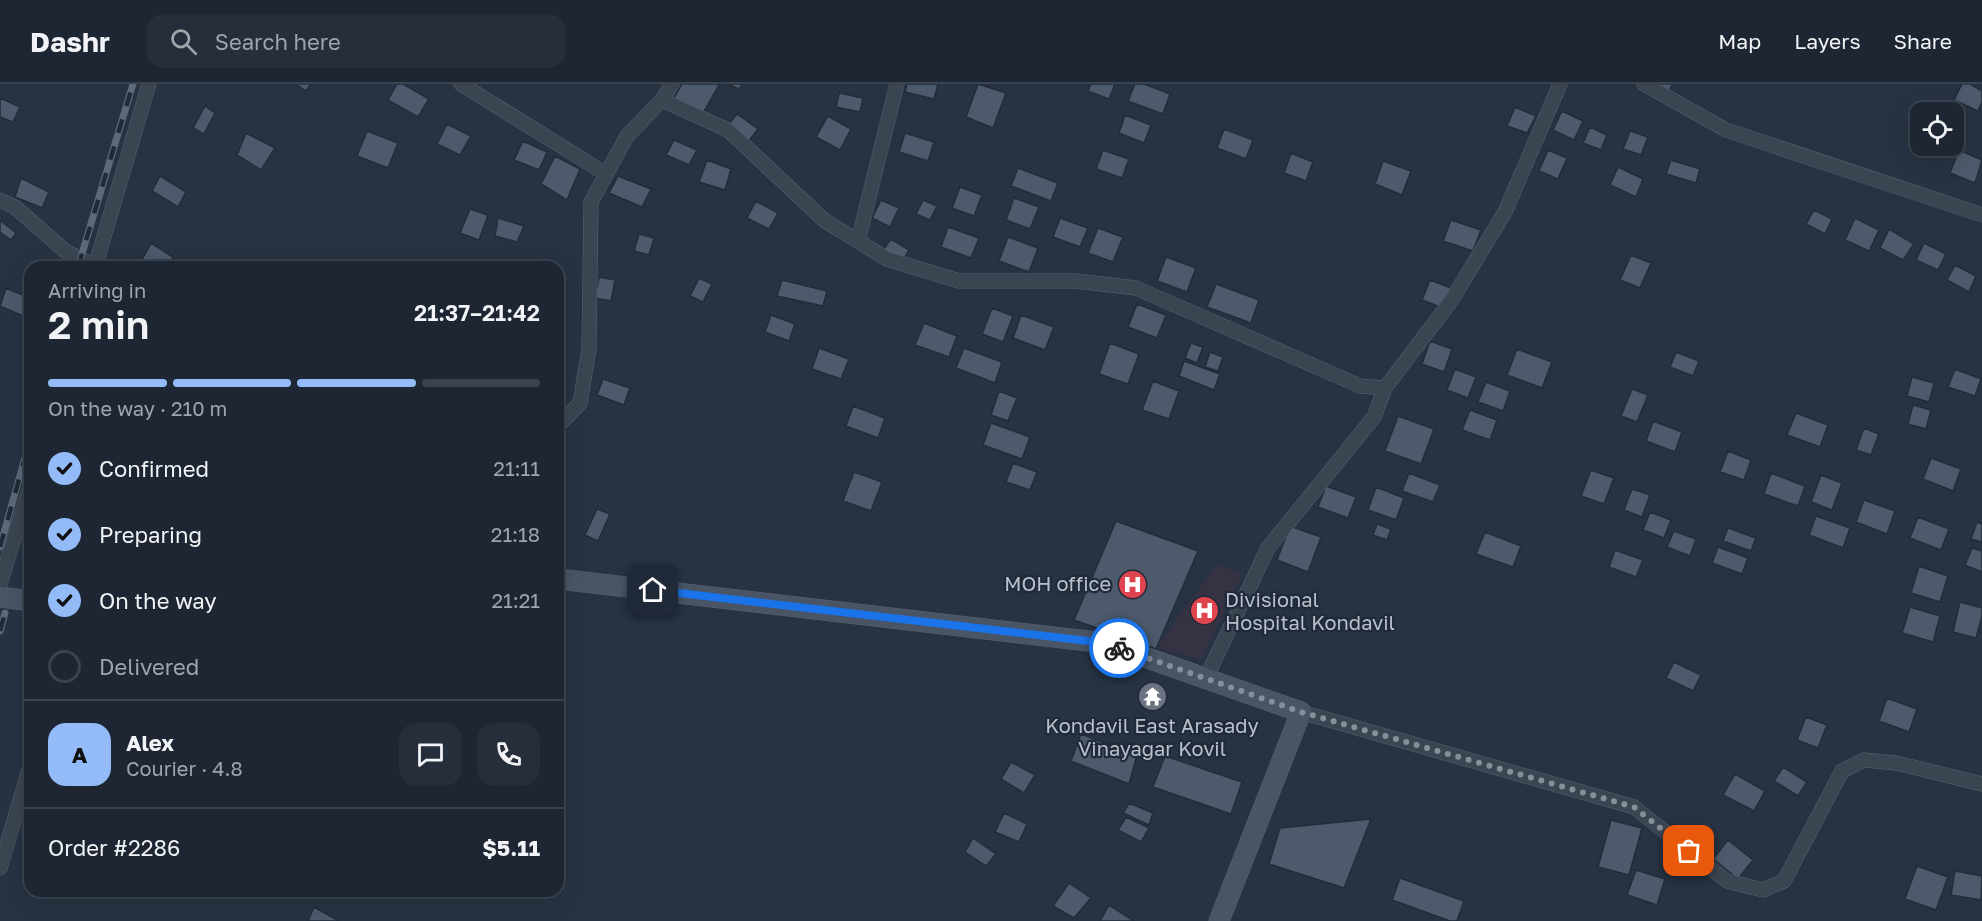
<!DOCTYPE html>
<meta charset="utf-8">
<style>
:root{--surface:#1d2632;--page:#252e3a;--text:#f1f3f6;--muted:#a0a5ac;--line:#3b434d;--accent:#92bbf8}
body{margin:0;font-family:"Golos Text",sans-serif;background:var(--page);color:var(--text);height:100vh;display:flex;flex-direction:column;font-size:22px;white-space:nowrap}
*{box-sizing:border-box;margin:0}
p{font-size:20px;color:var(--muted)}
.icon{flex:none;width:33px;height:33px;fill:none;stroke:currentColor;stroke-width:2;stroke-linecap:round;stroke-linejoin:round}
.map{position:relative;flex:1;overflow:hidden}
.panel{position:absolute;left:24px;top:177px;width:540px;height:636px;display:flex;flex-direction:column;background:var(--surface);border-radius:18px;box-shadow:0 6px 24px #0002,0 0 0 2px var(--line)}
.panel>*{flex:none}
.fabs{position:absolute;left:1910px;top:18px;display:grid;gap:12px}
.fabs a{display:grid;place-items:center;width:54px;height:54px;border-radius:12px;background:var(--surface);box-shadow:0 6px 24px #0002,0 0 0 2px var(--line);font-size:30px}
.pin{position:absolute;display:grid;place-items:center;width:51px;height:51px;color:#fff;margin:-26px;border-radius:12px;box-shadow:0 3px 9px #0006}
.courier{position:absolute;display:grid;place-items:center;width:60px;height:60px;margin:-30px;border:4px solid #1a73e8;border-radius:50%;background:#fff;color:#222;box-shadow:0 2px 8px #0007}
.headline em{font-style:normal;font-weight:600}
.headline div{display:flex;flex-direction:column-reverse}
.headline{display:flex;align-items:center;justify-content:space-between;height:102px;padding:0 24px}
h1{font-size:39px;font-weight:600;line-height:45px}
.bar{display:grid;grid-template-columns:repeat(4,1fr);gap:9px 6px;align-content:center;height:72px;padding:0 24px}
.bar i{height:8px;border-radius:4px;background:var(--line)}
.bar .active{background:var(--accent)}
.bar p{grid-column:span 4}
.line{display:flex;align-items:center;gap:15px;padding:0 24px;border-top:2px solid var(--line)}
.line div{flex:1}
.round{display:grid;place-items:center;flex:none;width:63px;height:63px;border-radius:18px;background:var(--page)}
ol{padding:0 24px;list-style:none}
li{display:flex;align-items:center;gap:18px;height:66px}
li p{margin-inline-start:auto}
li .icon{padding:6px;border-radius:50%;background:var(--accent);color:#111;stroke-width:4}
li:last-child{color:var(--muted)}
li i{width:33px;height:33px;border:3px solid var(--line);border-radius:50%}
header{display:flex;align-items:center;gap:36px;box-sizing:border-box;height:84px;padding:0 30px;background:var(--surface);border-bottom:2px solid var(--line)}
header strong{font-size:28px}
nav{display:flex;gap:33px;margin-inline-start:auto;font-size:21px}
.search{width:420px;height:54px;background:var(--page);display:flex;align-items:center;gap:15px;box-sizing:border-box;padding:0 21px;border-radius:18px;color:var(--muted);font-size:22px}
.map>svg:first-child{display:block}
</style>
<header>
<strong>Dashr</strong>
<div class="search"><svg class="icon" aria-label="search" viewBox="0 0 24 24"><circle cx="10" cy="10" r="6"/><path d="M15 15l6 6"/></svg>Search here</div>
<nav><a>Map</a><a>Layers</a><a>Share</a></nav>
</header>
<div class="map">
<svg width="1982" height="837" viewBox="0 0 1982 837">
<rect width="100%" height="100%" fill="#273343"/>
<path fill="#353343" d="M 1217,481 L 1242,490 L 1201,576 L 1156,564 Z"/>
<path fill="#4d5a6b" stroke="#222c3a" stroke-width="1.5" d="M 295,0 L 311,0 L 306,7 Z
M 397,0 L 403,0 L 429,15 L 418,33 L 388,16 Z
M 682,0 L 716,0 L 719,1 L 703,29 L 674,14 Z
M 728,0 L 742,0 L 739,5 Z
M 907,0 L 938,0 L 934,15 L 905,8 Z
M 978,0 L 1006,9 L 993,44 L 966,33 Z
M 1091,0 L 1115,0 L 1109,15 L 1088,7 Z
M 1135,0 L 1144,0 L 1170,10 L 1163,30 L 1128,17 Z
M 1649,0 L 1673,0 L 1667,10 Z
M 1962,0 L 1970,0 L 1982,7 L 1982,18 L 1978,27 L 1954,16 Z
M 839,9 L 863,14 L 860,28 L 836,23 Z
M 0,14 L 20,23 L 13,38 L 0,33 Z
M 205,22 L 215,29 L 204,50 L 193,44 Z
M 1515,23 L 1536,32 L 1527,49 L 1507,42 Z
M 1562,27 L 1583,37 L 1574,56 L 1553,46 Z
M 737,30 L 758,45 L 748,58 L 728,41 Z
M 1125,31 L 1151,41 L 1144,59 L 1119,49 Z
M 828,32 L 851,45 L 840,66 L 816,53 Z
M 447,40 L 471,52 L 460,71 L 437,60 Z
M 1590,43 L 1607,51 L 1601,66 L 1583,59 Z
M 1224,45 L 1253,56 L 1246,75 L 1217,64 Z
M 367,47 L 398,59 L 388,84 L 357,72 Z
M 1630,47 L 1648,53 L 1641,71 L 1623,65 Z
M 246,49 L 275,64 L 261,86 L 237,71 Z
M 905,49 L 934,58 L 928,77 L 899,68 Z
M 674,56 L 697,66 L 689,81 L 666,71 Z
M 523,57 L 547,68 L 539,86 L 514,76 Z
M 1103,66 L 1129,75 L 1122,94 L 1096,85 Z
M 1548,66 L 1567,74 L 1558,95 L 1539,87 Z
M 1959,66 L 1982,76 L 1975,99 L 1950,89 Z
M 1291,69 L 1313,78 L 1306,97 L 1284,89 Z
M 555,72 L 580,85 L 567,116 L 541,100 Z
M 707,76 L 731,85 L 725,106 L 699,98 Z
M 1671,76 L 1700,85 L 1696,99 L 1666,90 Z
M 1383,77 L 1411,87 L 1402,111 L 1375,100 Z
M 1618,83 L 1643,95 L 1636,113 L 1610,101 Z
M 1018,84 L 1058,99 L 1051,117 L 1011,102 Z
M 160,92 L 186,108 L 178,123 L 152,107 Z
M 618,92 L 651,105 L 642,123 L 609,109 Z
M 21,94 L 49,108 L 42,124 L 15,113 Z
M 960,103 L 982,111 L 974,132 L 952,124 Z
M 1014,114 L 1039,123 L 1030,145 L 1006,136 Z
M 881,116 L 899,124 L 890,143 L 872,134 Z
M 923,116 L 937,122 L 930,136 L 916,130 Z
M 756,117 L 778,129 L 769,145 L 747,134 Z
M 470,125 L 488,131 L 479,156 L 460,149 Z
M 1814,126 L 1832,135 L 1825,150 L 1806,140 Z
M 498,134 L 524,142 L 517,158 L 495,152 Z
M 1060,134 L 1088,144 L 1080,163 L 1053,153 Z
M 1855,134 L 1879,146 L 1869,167 L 1845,156 Z
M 0,136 L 16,149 L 11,156 L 0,148 Z
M 1451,136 L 1481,146 L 1473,167 L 1443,157 Z
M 948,143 L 979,154 L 971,174 L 941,163 Z
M 1098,144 L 1123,153 L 1113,178 L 1088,169 Z
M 1889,145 L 1914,160 L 1903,176 L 1880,164 Z
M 639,150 L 654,154 L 649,171 L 634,167 Z
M 1008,153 L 1038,164 L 1029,188 L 999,177 Z
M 891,155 L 909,166 L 902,178 L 883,166 Z
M 151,159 L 173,173 L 167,183 L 138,183 Z
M 1924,159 L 1946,170 L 1938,186 L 1916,176 Z
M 1631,171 L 1651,179 L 1640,204 L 1620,196 Z
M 1166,173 L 1196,184 L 1187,208 L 1157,197 Z
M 429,175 L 457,182 L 427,183 Z
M 1955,181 L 1976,192 L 1969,208 L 1947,196 Z
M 599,193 L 615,196 L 611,217 L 595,214 Z
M 699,194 L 712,200 L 703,218 L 690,212 Z
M 782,196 L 827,207 L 823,222 L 777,212 Z
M 1430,196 L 1451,204 L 1443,224 L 1422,216 Z
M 1216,200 L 1259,216 L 1251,239 L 1207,223 Z
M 6,204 L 30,214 L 30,221 L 25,233 L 0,222 Z
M 1137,220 L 1166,231 L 1157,254 L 1128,243 Z
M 992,224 L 1013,232 L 1003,258 L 982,250 Z
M 771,231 L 795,240 L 789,257 L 765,248 Z
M 1021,231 L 1054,243 L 1045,266 L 1013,254 Z
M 924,239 L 957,252 L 949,273 L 915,261 Z
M 1430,257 L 1452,265 L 1444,288 L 1422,280 Z
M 1110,259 L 1139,270 L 1128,300 L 1099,290 Z
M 1191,259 L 1203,263 L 1197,279 L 1185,274 Z
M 819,264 L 849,275 L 841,295 L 812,285 Z
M 964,264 L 1002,278 L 995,299 L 956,284 Z
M 1517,265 L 1552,278 L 1542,304 L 1507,291 Z
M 558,267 L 563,269 L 559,283 L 558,283 Z
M 1210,268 L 1223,273 L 1218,287 L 1205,283 Z
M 1676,268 L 1699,277 L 1693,292 L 1670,283 Z
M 1184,277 L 1220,290 L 1214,306 L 1179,292 Z
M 1455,285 L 1476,293 L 1468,314 L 1447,306 Z
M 1955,285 L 1981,295 L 1975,312 L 1948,303 Z
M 1912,293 L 1934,299 L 1929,318 L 1907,312 Z
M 603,295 L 630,304 L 624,321 L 597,311 Z
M 1153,297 L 1179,307 L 1169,335 L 1142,326 Z
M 1486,298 L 1510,307 L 1503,327 L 1478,318 Z
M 1632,305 L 1648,311 L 1637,338 L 1621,332 Z
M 999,307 L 1017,314 L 1008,337 L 991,331 Z
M 1913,321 L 1931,326 L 1926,345 L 1908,340 Z
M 853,322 L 885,334 L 878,354 L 846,342 Z
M 1470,326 L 1497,336 L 1490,356 L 1462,346 Z
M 1796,329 L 1828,341 L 1820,363 L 1787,351 Z
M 1398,332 L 1434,345 L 1421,380 L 1385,367 Z
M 1653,337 L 1682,348 L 1675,368 L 1646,357 Z
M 991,339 L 1030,353 L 1022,375 L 983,361 Z
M 1864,344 L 1879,350 L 1871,371 L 1856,366 Z
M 1728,367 L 1751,376 L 1744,396 L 1720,388 Z
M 1931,374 L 1961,385 L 1953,407 L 1923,395 Z
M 1013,379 L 1037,388 L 1030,406 L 1006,398 Z
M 1591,386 L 1614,394 L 1604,420 L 1581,412 Z
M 854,388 L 882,398 L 871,427 L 843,417 Z
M 1409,389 L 1440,401 L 1433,418 L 1402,407 Z
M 1771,389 L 1805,402 L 1798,422 L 1764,410 Z
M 1821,391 L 1842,399 L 1832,426 L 1811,418 Z
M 1326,402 L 1356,413 L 1348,434 L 1318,423 Z
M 1376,403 L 1404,414 L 1396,436 L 1368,426 Z
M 1632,405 L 1650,411 L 1642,433 L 1624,426 Z
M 1864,416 L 1895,427 L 1887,450 L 1856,438 Z
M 597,425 L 610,430 L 598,457 L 585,451 Z
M 1650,428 L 1671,436 L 1664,454 L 1643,446 Z
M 1816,432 L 1850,444 L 1843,464 L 1809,451 Z
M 1918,433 L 1949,445 L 1941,466 L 1910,454 Z
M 1116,437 L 1198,467 L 1156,565 L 1074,536 Z
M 1977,438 L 1982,440 L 1982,458 L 1971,455 Z
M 1377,440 L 1391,445 L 1387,456 L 1373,451 Z
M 1290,442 L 1321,453 L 1308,488 L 1277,476 Z
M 1728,444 L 1756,454 L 1751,467 L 1723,457 Z
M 1674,447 L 1696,455 L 1690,472 L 1667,463 Z
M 1485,448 L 1521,462 L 1513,483 L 1476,470 Z
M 1718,463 L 1748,474 L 1742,490 L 1712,479 Z
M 1972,464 L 1982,467 L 1982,488 L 1965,481 Z
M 1615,466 L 1643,476 L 1636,493 L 1609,483 Z
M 1919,482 L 1948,492 L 1940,518 L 1911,509 Z
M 1960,518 L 1982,524 L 1982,532 L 1976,554 L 1953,548 Z
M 1910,523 L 1940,532 L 1933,558 L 1902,549 Z
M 1674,578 L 1701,591 L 1693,607 L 1666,594 Z
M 1887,614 L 1917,625 L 1909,648 L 1879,637 Z
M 1806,633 L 1827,641 L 1818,664 L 1797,656 Z
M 1081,650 L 1137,671 L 1129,700 L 1071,677 Z
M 1165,672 L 1242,698 L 1231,730 L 1153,703 Z
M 1011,678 L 1035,691 L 1024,709 L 1001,695 Z
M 1783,683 L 1807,698 L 1798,712 L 1774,697 Z
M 1735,690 L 1765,707 L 1754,727 L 1723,711 Z
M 1129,719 L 1153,729 L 1149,741 L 1123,729 Z
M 1004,729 L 1027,740 L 1019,758 L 995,748 Z
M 1126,733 L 1149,744 L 1141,758 L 1118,746 Z
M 1371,735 L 1344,804 L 1269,780 L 1280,744 Z
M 1611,736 L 1642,744 L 1629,791 L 1598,783 Z
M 973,754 L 996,770 L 986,782 L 965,768 Z
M 1728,756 L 1753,776 L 1738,795 L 1713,775 Z
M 1917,782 L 1948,793 L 1936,826 L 1905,815 Z
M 1636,786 L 1665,795 L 1657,821 L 1627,811 Z
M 1955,787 L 1982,792 L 1981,816 L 1951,811 Z
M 1400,794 L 1464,817 L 1457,837 L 1450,837 L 1392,816 Z
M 1069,799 L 1091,814 L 1074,834 L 1053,822 Z
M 1109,821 L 1134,837 L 1100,837 Z
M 314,823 L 339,837 L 308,837 Z"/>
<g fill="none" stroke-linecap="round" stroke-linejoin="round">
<defs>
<path id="street" d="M 461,0 L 606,90
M 1644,0 L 1726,46 L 1982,131
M 662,16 L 728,46 L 825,137 L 887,175 L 959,197 L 1076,197 L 1136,204 L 1360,302 L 1385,304
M 0,116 L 15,123 L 65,167 L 97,183
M 858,157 L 897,0
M 95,183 L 149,0
M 558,342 L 580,319 L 589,265 L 591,118 L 627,52 L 662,16 L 672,0
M 0,500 L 30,403
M 1206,594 L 1268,464 L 1374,333 L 1385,304 L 1451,217 L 1505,128 L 1560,0
M 1301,628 L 1634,723 L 1727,797 L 1763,806 L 1784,797 L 1842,687 L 1864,676 L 1896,679 L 1982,700
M 0,784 L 30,682"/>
<path id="secondary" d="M 558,495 L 1105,559 L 1301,628 L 1219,837
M 0,513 L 30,517"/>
</defs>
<use href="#street" stroke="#59636f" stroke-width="15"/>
<use href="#secondary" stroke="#59636f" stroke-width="21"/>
<use href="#street" stroke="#3b4552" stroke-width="14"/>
<use href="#secondary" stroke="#495465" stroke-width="20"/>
<defs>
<path id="rail" d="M 78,183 L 133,0
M 0,463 L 30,356
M 0,547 L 5,529"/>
</defs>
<use href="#rail" stroke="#5d6979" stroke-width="7"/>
<use href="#rail" stroke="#202a38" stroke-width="4.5" stroke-dasharray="14" stroke-linecap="butt"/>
</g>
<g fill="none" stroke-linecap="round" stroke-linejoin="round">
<path stroke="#858f9c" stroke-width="6" stroke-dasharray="0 10.8" d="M 1119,564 L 1301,628 L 1634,723 L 1689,767"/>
<path stroke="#1a73e8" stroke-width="8" d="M 653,506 L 1105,559 L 1119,564"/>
</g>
<defs>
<symbol id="hospital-disc" viewBox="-11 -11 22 22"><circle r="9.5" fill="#e0444e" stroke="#202a38"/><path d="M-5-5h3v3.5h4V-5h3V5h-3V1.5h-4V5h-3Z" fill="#fff"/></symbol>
<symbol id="temple-disc" viewBox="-11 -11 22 22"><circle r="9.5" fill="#6b7280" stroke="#202a38"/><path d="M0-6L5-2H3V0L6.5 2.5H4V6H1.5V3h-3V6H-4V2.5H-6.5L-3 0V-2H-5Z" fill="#fff"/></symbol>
</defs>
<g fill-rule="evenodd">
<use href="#hospital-disc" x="1116" y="484" width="33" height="33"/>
<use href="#hospital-disc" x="1188" y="510" width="33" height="33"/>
<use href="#temple-disc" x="1136" y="596" width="33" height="33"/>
</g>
<g text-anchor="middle" stroke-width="4.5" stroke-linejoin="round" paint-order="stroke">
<g font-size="20" fill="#b8c0cc" stroke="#202a38" text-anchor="end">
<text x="1111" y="507">MOH office</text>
<text x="1225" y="523" text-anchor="start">Divisional<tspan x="1225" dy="23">Hospital Kondavil</tspan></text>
<text x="1152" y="649" text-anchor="middle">Kondavil East Arasady<tspan x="1152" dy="23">Vinayagar Kovil</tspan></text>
</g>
</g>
</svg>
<div class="fabs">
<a><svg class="icon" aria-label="locate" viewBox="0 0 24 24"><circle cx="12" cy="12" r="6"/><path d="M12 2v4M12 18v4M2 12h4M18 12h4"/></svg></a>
</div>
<div class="pin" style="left:1689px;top:767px;background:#ea580c"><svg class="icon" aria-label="bag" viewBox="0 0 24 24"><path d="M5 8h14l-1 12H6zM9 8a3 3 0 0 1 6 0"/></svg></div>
<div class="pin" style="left:653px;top:506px;background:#1f2937"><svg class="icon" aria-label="home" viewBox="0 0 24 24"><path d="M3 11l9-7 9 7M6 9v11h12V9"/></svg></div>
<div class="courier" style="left:1119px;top:564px"><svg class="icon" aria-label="bike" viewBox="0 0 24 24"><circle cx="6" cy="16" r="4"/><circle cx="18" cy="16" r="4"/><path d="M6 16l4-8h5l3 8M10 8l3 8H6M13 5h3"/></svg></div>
<section class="panel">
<div class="headline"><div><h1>2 min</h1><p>Arriving in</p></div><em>21:37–21:42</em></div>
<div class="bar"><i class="active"></i><i class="active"></i><i class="active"></i><i></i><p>On the way · 210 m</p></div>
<ol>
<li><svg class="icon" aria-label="check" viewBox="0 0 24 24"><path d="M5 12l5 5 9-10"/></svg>Confirmed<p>21:11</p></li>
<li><svg class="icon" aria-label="check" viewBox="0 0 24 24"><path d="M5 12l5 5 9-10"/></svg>Preparing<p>21:18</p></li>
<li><svg class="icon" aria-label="check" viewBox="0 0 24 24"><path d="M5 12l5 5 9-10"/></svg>On the way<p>21:21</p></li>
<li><i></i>Delivered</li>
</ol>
<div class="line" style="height:108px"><b class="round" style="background:var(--accent);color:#111">A</b><div><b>Alex</b><p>Courier · 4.8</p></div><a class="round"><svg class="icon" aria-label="chat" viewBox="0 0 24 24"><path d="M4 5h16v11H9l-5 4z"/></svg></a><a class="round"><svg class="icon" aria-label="phone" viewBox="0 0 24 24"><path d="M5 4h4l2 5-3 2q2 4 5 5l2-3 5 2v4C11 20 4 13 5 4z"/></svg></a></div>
<div class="line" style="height:78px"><div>Order #2286</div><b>$5.11</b></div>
</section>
</div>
